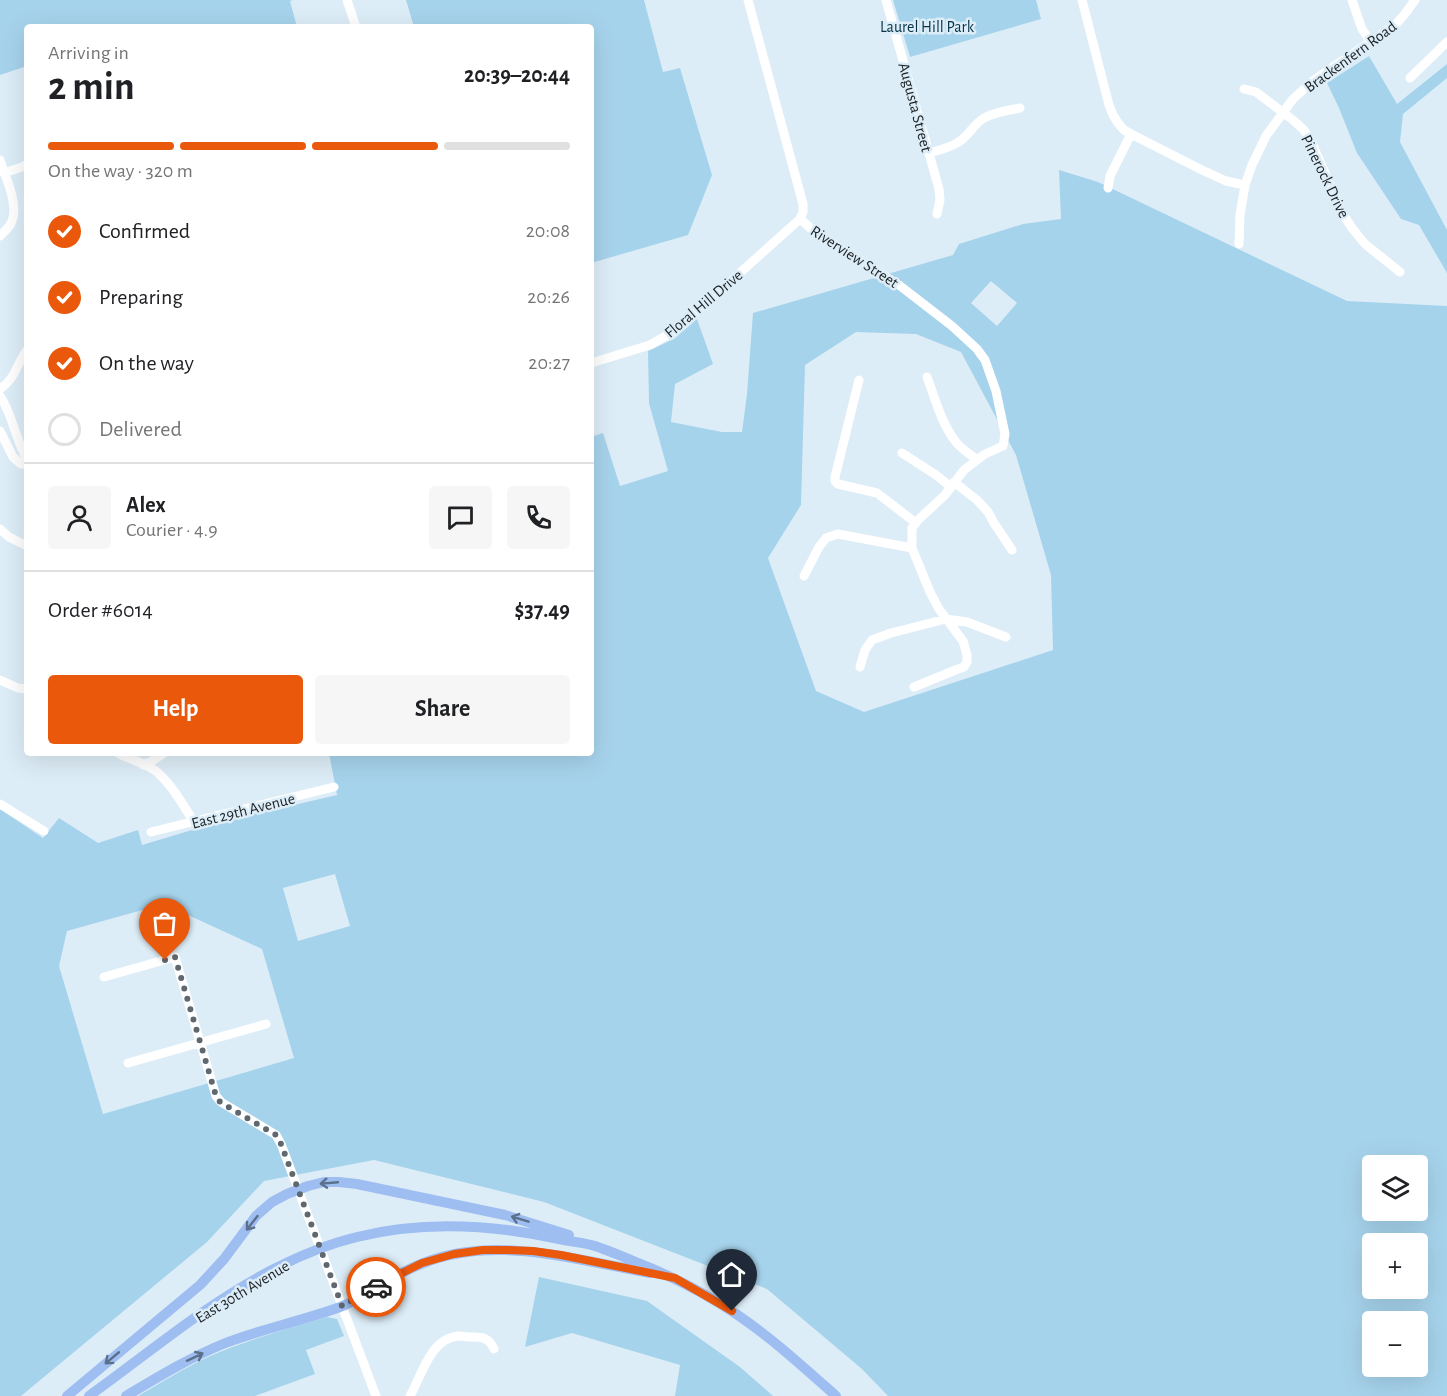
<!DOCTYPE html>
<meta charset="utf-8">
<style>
:root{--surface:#fff;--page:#f6f6f6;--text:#202124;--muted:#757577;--line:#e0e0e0;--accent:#ea580c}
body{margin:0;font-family:"Alegreya Sans",sans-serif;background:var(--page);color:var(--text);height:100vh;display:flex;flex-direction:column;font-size:22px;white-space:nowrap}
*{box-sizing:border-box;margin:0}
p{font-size:20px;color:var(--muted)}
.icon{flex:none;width:33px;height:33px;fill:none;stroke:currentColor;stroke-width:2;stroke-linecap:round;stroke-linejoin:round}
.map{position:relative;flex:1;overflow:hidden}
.sheet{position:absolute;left:24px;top:24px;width:570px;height:732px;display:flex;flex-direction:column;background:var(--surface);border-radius:6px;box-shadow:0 6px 24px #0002}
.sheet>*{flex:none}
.buttons{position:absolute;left:1362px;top:1155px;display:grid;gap:12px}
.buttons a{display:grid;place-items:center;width:66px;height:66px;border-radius:6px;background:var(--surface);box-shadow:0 6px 24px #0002;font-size:30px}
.pin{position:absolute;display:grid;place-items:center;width:51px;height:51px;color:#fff;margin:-62px -26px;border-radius:50% 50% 50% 0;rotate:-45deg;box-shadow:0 0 6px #0007}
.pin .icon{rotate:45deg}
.courier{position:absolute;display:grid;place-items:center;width:60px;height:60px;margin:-30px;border:4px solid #ea580c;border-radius:50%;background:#fff;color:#222;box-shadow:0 2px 8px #0007}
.summary em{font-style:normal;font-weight:600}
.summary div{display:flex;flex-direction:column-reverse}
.summary{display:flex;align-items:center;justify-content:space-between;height:102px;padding:0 24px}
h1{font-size:39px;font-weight:600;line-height:45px}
.bar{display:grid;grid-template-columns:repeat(4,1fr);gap:9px 6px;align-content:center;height:72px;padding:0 24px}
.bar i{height:8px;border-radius:4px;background:var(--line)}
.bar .active{background:var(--accent)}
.bar p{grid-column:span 4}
.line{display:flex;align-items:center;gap:15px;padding:0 24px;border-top:2px solid var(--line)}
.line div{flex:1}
.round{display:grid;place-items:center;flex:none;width:63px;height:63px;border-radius:6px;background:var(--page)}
ol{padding:0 24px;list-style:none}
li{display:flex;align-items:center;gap:18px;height:66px}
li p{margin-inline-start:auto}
li .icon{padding:6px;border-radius:50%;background:var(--accent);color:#fff;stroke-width:4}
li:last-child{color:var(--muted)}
li i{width:33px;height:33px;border:3px solid var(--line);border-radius:50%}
.action{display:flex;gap:12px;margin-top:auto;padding:12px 24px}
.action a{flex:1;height:69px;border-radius:6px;background:var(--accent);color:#fff;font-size:24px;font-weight:600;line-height:69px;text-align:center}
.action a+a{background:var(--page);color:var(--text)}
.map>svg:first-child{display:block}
</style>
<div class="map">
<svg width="1447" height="1396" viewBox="0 0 1447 1396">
<rect width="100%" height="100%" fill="#ddedf7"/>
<path fill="#a6d3ec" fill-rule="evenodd" d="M 0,0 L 293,0 L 290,1 L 297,27 L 27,27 L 27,66 L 0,75 Z
M 406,0 L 644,0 L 663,72 L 680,68 L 712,175 L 688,235 L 591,263 L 591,27 L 414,27 Z
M 893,0 L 1036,0 L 1041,19 L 910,57 Z
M 1369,56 L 1397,104 L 1447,64 L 1447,78 L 1403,114 L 1400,142 L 1447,230 L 1447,273 L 1419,225 L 1401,219 L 1357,153 L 1339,108 L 1327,83 Z
M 1059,170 L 1098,182 L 1347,301 L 1447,306 L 1447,1396 L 888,1396 L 862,1369 L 767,1289 L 544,1202 L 374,1160 L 264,1181 L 207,1242 L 21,1396 L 0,1396 L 0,809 L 43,838 L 59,818 L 98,843 L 138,830 L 142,845 L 212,824 L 337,795 L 329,753 L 591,753 L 591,437 L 603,433 L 620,486 L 668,471 L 649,403 L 648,351 L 674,339 L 697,319 L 713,364 L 675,384 L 671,422 L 722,432 L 742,432 L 747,394 L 753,313 L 953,255 L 959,244 L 1023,224 L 1061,219 ZM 991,281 L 1017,303 L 997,326 L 971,303 ZM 856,332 L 916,334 L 961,352 L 1016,455 L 1051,575 L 1053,650 L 864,712 L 816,691 L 768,558 L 801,505 L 805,365 ZM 335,874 L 350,926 L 298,941 L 283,888 ZM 164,904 L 262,949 L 294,1058 L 103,1114 L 59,966 L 67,931 ZM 1372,1166 L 1418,1166 L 1418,1210 L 1372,1210 ZM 1372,1244 L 1418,1244 L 1418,1288 L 1372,1288 ZM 1372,1322 L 1418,1322 L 1418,1366 L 1372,1366 Z
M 539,1277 L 647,1301 L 740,1367 L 773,1396 L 675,1396 L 680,1365 L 572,1333 L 525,1347 Z
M 327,1317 L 337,1319 L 344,1336 L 306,1350 L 315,1374 L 255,1396 L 138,1396 C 161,1383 184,1368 208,1357 C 246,1340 287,1329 327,1317 Z"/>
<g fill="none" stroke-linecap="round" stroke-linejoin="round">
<path stroke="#fff" stroke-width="9" d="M 347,0 L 356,27
M 748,0 L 803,204 L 803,212 L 800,219 L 814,231 L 899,285 L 952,326 L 977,349 L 985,360 L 996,391 L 1005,434 L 1003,446 L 985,454 L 964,470 L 945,495 L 918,520 L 912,528 L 912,548 L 930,592 L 939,609 L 963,641 L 967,655 L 967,662 L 964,667 L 958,669 L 914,687
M 886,0 L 939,189 L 940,200 L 937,214
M 1082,0 L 1109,105 L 1113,115 L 1118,123 L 1124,130 L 1131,134 L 1202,170 L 1226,181 L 1245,185
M 1352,0 L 1362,29 L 1371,42
M 1410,78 L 1447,42
M 1244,89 L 1256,92 L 1293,120 L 1304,130 L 1311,141 L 1343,214 L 1352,228 L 1365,244 L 1400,272
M 929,153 C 939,150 951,148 960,141 C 969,135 974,124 984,118 C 995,112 1008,110 1020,108
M 0,160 C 5,176 19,205 12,221 C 10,227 5,231 0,236
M 4,173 L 22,167 L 27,164
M 1108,188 L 1110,176 L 1131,134
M 1239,244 L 1240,215 L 1245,185 L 1252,165 L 1266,136 L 1293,99 L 1314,80 L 1395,25 L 1404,15 L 1415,0
M 591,363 L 650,345 L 676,330 L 800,219
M 927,377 C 935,398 941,423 956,442 C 961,449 970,454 977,460
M 859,380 L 835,477 L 835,481 L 838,484 L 877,493 L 916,523
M 0,389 C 16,378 16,365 27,350
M 0,396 C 13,415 15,439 27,459
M 0,431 L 13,457 L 21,464 L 27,464
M 902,453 L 936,475 L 951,487
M 954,482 L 977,500 L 988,512 L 994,523 L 1012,550
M 0,529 L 9,537 L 27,546
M 804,576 L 819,547 L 826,538 L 838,534 L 912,548
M 860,667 L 865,650 L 872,640 L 891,633 L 946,619 L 967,622 L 1006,637
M 0,680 L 18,688 L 27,689
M 118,753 C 130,760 146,763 157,772 C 172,785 183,805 194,822
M 143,765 L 152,761 L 164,753
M 0,804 L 44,831
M 151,832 L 334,787
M 104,977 L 175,957 L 216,1096 L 221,1102 L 276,1135 L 281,1144 L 376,1396
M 128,1063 L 266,1024
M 410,1396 C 422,1375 430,1339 458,1336 C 462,1336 467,1337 472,1337 C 483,1337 489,1338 494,1349"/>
<path stroke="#9ebef2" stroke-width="10" d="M 67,1396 L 200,1285 L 224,1259 L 256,1216 L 272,1202 L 287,1194 L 308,1186 L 324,1182 L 339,1182 L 357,1184 L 505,1215 L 569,1235
M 89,1396 C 149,1353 206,1304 272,1270 C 299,1256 328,1244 357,1237 C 424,1220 497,1225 564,1240 C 574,1242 585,1243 595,1246 C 610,1251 624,1257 638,1263 C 666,1274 693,1287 719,1303 C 762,1329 799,1363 836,1396
M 126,1396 C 158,1377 189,1358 223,1344 C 261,1329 302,1321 340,1307 C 349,1304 357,1298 364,1294 C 383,1283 401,1272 421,1264 C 475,1242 533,1250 588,1261 C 608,1265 629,1269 650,1273"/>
</g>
<defs><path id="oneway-shaft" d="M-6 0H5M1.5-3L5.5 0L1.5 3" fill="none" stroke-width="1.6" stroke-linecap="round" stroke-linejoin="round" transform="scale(1.5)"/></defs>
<g stroke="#5c708b">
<use href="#oneway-shaft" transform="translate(329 1183) rotate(175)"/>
<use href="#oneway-shaft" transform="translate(520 1219) rotate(-163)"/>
<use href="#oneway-shaft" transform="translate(252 1223) rotate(128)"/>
<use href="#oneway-shaft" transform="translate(195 1357) rotate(-25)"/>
<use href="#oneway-shaft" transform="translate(112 1358) rotate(140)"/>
</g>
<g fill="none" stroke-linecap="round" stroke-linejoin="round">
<path stroke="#5f686e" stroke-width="6" stroke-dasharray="0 10.8" d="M 165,960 L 175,957 L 216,1096 L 220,1102 L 276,1135 L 281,1144 L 342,1306 L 376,1287"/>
<path stroke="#ea580c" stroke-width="8" d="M 376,1287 L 400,1274 L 422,1263 L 454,1254 L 483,1250 L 506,1250 L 533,1251 L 561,1255 L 675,1278 L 732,1311"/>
</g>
<g text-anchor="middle" stroke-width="5" stroke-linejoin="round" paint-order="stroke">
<g font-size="16" fill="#063449" stroke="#ddedf7">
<text x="927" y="32">Laurel Hill Park</text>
</g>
<g font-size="16" fill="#1b2124" stroke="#ddedf7">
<text transform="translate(1350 56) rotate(-36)" y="6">Brackenfern Road</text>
<text transform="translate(916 107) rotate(75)" y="6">Augusta Street</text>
<text transform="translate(1326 176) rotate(64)" y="6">Pinerock Drive</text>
<text transform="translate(855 256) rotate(33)" y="6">Riverview Street</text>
<text transform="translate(703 303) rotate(-40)" y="6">Floral Hill Drive</text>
<text transform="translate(243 810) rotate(-14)" y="6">East 29th Avenue</text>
<text transform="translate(242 1291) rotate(-31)" y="6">East 30th Avenue</text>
</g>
</g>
</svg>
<div class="buttons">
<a><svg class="icon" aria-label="layers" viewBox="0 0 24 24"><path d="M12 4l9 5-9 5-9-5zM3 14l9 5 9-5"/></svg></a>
<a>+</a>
<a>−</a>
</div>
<div class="pin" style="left:165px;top:960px;background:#ea580c"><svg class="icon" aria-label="bag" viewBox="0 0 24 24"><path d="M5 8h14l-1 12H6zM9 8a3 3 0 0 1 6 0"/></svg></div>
<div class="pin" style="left:732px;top:1311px;background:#1f2937"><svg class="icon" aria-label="home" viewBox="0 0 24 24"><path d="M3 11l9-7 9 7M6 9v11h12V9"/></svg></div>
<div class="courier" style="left:376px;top:1287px"><svg class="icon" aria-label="car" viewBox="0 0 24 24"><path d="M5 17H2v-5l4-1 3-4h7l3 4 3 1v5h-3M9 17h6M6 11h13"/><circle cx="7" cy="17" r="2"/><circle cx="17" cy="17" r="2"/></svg></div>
<section class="sheet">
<div class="summary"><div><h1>2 min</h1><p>Arriving in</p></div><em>20:39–20:44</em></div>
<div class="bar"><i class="active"></i><i class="active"></i><i class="active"></i><i></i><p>On the way · 320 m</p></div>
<ol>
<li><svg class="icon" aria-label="check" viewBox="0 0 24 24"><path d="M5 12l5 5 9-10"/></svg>Confirmed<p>20:08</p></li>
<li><svg class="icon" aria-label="check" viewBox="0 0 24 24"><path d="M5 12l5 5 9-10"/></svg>Preparing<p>20:26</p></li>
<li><svg class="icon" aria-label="check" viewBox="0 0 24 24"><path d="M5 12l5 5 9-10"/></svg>On the way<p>20:27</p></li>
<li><i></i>Delivered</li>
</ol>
<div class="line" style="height:108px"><a class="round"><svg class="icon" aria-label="person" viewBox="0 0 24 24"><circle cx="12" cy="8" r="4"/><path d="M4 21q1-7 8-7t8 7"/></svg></a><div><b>Alex</b><p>Courier · 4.9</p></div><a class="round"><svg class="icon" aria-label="chat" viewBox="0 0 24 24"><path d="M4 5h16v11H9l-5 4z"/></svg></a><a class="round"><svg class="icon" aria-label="phone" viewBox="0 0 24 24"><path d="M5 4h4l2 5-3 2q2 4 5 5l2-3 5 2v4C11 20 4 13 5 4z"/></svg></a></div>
<div class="line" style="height:78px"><div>Order #6014</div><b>$37.49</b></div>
<div class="action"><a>Help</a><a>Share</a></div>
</section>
</div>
